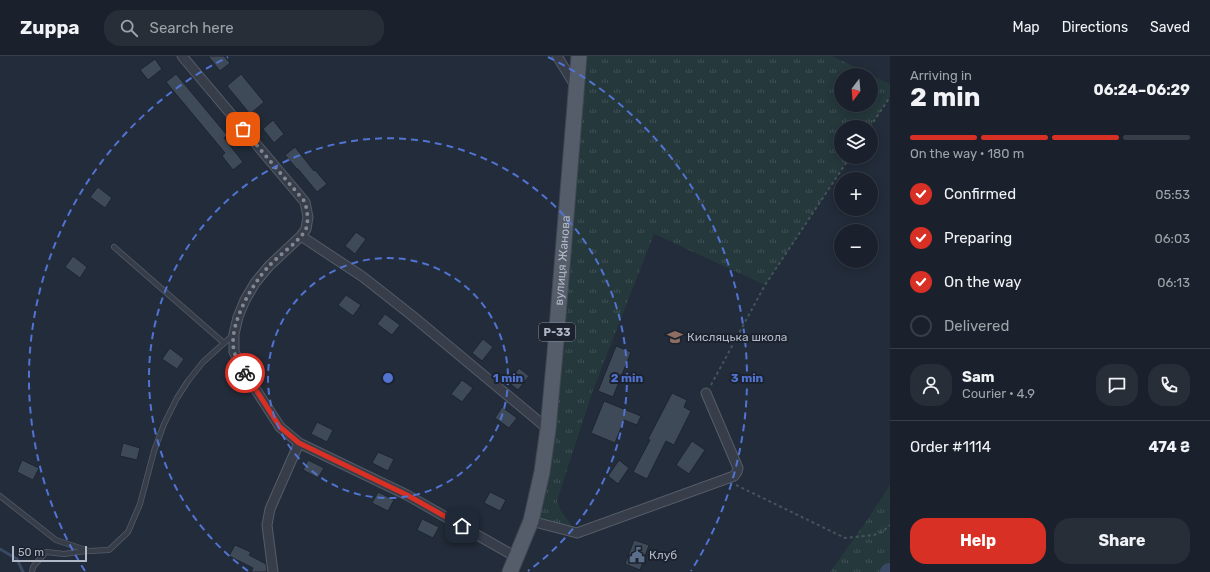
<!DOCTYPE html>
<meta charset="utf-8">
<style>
:root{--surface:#1a212c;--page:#272e38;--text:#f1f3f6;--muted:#9fa3a9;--line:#383e48;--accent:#d93025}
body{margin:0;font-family:Rubik,sans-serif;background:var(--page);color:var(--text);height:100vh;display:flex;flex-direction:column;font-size:15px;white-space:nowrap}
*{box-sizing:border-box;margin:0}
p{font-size:13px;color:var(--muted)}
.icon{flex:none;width:22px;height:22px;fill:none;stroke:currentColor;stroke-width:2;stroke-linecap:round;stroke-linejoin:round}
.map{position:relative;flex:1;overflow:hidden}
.details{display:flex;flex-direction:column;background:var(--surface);width:320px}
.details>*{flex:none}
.needle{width:26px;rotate:196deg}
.fabs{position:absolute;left:834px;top:12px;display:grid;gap:8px}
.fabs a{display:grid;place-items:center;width:44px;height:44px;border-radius:50%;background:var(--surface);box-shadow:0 2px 10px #0003,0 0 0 1px var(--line);font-size:20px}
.scale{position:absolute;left:12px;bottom:10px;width:75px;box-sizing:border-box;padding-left:4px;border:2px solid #b2b9c6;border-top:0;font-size:11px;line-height:14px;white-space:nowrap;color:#b2b9c6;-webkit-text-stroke:3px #1c232f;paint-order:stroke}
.pin{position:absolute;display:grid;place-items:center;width:34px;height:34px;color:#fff;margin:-17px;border-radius:8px;box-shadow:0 2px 6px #0006}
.courier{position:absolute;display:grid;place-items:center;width:40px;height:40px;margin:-20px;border:3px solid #d93025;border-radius:50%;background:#fff;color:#222;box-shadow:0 1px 5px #0007}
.overview em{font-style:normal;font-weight:700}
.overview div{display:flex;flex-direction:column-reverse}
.overview{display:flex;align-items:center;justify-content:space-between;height:68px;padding:0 20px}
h1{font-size:26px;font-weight:700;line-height:30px}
.bar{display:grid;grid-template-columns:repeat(4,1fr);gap:6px 4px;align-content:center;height:48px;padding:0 20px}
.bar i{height:5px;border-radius:3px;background:var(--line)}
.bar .current{background:var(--accent)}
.bar p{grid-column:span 4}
.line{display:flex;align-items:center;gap:10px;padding:0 20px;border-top:1px solid var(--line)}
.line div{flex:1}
.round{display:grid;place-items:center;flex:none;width:42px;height:42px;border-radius:16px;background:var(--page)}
ol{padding:0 20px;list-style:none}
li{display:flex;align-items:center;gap:12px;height:44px}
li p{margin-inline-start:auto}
li .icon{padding:4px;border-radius:50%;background:var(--accent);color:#fff;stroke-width:4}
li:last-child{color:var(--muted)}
li i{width:22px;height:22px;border:2px solid var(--line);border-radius:50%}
.primary-button{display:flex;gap:8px;margin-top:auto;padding:8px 20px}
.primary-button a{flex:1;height:46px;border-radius:16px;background:var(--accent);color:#fff;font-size:16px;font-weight:700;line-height:46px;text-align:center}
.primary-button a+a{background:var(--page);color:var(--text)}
header{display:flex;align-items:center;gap:24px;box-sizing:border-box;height:56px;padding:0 20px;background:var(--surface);border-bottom:1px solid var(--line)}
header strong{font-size:19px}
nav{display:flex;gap:22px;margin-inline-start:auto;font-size:14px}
.search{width:280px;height:36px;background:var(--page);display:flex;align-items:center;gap:10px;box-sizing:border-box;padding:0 14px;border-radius:16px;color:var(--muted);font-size:15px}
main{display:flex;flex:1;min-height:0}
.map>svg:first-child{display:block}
</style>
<header>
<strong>Zuppa</strong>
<div class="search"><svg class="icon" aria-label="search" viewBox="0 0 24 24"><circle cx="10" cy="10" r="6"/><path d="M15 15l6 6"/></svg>Search here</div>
<nav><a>Map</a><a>Directions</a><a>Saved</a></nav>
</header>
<main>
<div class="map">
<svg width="890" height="516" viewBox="0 0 890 516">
<defs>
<pattern id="grass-tufts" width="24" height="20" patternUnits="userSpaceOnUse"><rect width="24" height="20" fill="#25383b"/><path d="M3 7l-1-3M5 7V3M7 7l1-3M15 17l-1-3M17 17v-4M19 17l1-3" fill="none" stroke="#425356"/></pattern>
</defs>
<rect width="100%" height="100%" fill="#232c3a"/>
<path fill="url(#grass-tufts)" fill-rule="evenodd" d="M 579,0 L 832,0 L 890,28 L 890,41 L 870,71 L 841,71 L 841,101 L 850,101 L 765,229 L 654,178 L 593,334 L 557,445 L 561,455 L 577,477 L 531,465 L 542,416 ZM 841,19 L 871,19 L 871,49 L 841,49 Z
M 890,429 L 890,516 L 830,516 L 865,467 Z"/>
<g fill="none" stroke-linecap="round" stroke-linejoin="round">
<path stroke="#394963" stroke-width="3" d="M 0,493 L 17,503 L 23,516"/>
<path stroke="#394963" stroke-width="18" d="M 889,516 L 890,516"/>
</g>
<path fill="#3f4a59" stroke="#1e2531" d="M 208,0 L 224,0 L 230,7 L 220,15 Z
M 155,3 L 162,13 L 148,24 L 140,14 Z
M 176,18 L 227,79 L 224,82 L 243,106 L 233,114 L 222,100 L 225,97 L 166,26 Z
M 241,18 L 264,46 L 250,58 L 227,30 Z
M 273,64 L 284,78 L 274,87 L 263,73 Z
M 295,91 L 314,115 L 315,114 L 327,128 L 317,136 L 298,113 L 297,113 L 285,99 Z
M 98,131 L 112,142 L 105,152 L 90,141 Z
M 356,176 L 366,183 L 355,198 L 345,190 Z
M 73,200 L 87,211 L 80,222 L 65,211 Z
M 346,239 L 361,249 L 353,260 L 338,249 Z
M 385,258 L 400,269 L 392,279 L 377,268 Z
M 483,283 L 493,291 L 482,305 L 472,297 Z
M 616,290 L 631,296 L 613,341 L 598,335 Z
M 170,292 L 184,303 L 177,313 L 162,303 Z
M 519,312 L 529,320 L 518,334 L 508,326 Z
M 462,324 L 473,332 L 462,346 L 451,338 Z
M 672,337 L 687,344 L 684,351 L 691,355 L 674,389 L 666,385 L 647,423 L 633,416 L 650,384 L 648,383 Z
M 604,345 L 641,360 L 637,369 L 624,364 L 615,387 L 591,377 Z
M 502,351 L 517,362 L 509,372 L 495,362 Z
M 317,366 L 333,374 L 327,386 L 311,378 Z
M 692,385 L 705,394 L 689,418 L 676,409 Z
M 123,387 L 140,392 L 137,404 L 120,400 Z
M 378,396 L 394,403 L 388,415 L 372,407 Z
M 22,404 L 39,412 L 33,424 L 17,416 Z
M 308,404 L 324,412 L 318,422 L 303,414 Z
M 619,404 L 629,412 L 618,428 L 608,420 Z
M 378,436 L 394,444 L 388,455 L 372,447 Z
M 490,436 L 506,444 L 500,455 L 484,447 Z
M 422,463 L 439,471 L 433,482 L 417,474 Z
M 634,484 L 649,489 L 640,514 L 625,508 Z
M 235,489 L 251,496 L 249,499 L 266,508 L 267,514 L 266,516 L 251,516 L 253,512 L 229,500 Z"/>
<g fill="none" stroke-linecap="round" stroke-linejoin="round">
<defs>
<path id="service" d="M 114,191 L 224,287
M 0,440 L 56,484 L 89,495 L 109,494 L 128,476 L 140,448 L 154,395 L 164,368 L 177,342 L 188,325 L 203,306 L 233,279
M 32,516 L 33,511 L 46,496 L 64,498 L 86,495"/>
<path id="minor" d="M 182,0 L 305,146 L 308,161 L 306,173 L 301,180 L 269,210 L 255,227 L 245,244 L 238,261 L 234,278 L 234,296 L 247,320 L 280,371 L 299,387 L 407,439 L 516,501
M 557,0 L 576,31
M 301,180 L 363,221 L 410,258 L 548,373
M 531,465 L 577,477 L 734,420 L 737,416 L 738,412 L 706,337
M 273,516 L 267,469 L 270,453 L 299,387"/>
<g id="primary">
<path id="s1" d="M 510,516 L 531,465 L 542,416 L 548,373 L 555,297 L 579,0"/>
</g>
</defs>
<use href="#service" stroke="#555c68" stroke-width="6"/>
<use href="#minor" stroke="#555c68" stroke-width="11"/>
<use href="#primary" stroke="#404753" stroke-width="17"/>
<path stroke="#435558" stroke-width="2" stroke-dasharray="3 3" stroke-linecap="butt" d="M 870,71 L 890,41
M 711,329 L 765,229 L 850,101
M 736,429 L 845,482 L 874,479 L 882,476 L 890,469"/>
<use href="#service" stroke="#373e4a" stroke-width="4.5"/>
<use href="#minor" stroke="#373e4a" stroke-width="9"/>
<use href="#primary" stroke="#555d6a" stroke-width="15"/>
</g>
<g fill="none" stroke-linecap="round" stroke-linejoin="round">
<path stroke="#808895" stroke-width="4" stroke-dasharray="0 7.2" d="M 243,73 L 305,146 C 307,155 309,163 306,173 C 300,185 279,199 269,210 C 252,228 228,269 234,295 C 236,303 242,310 245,317"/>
<path stroke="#d93025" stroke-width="5" d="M 245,317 L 280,371 L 299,387 L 407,439 L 462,470"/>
</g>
<g fill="none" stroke="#5173d2" stroke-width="2" stroke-dasharray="7 5">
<circle cx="388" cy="322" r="120"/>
<path d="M248 515A239 239 0 1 1 528 515"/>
<path d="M85 515A359 359 0 0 1 228 1M548 1A359 359 0 0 1 691 515"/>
</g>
<defs>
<symbol id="school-bare" viewBox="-9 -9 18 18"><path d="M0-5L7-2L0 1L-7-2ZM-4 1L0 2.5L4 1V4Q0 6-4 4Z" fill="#8d6e63" stroke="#1c232f" stroke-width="2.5" paint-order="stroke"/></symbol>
<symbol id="civic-bare" viewBox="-9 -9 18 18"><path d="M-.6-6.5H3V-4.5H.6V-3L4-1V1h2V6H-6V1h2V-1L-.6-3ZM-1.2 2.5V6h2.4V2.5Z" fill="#5c6f8a" stroke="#1c232f" stroke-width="2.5" paint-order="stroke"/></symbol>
</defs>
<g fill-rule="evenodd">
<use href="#school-bare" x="664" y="270" width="22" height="22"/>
<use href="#civic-bare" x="626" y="488" width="22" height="22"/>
</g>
<g text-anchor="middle" stroke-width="4" stroke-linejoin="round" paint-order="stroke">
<rect fill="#1c232f" stroke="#858c99" stroke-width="1" x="539" y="267" width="36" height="18" rx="3"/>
<g font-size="11" font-weight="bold" fill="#b2b9c6">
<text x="557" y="280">Р-33</text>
</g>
<g font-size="12" fill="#b2b9c6" stroke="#1c232f">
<text dy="4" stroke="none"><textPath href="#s1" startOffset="318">вулиця Жанова</textPath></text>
</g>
<g font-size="12" fill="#b2b9c6" stroke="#1c232f" text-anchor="start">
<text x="687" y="285">Кисляцька школа</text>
<text x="649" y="503">Клуб</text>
</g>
</g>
<circle cx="388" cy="322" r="6" fill="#5173d2" stroke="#1c232f" stroke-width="2"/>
<g font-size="12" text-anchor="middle" font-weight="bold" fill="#5173d2" stroke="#1c232f" stroke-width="4" stroke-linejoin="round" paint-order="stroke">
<text x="508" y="326">1 min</text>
<text x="627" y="326">2 min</text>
<text x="747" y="326">3 min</text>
</g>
</svg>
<div class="fabs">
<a><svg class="needle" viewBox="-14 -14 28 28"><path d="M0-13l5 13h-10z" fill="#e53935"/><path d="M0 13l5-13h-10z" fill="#9fa3a9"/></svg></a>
<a><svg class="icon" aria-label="layers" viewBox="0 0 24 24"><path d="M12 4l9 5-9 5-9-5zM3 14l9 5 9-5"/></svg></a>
<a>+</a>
<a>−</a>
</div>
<div class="scale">50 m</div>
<div class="pin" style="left:243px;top:73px;background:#ea580c"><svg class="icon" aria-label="bag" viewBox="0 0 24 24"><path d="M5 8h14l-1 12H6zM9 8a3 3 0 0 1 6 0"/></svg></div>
<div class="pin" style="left:462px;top:470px;background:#1f2937"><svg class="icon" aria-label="home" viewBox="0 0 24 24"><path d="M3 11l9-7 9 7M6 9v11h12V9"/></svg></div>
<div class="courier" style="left:245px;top:317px"><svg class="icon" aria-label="bike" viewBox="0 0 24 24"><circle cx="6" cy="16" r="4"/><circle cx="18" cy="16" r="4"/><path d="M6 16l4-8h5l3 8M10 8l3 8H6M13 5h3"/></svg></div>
</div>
<section class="details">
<div class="overview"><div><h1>2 min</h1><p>Arriving in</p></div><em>06:24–06:29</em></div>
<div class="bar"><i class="current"></i><i class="current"></i><i class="current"></i><i></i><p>On the way · 180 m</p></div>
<ol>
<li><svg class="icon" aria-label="check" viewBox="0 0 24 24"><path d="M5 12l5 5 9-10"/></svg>Confirmed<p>05:53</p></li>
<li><svg class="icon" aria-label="check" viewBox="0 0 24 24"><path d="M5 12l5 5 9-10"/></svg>Preparing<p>06:03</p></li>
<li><svg class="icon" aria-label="check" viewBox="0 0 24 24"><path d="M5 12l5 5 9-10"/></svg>On the way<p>06:13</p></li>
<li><i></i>Delivered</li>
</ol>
<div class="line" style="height:72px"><a class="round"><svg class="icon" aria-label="person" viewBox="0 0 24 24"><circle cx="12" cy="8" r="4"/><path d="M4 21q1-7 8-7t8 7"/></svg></a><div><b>Sam</b><p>Courier · 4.9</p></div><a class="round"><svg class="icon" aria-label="chat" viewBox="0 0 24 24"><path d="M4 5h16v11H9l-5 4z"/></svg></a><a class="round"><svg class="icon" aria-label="phone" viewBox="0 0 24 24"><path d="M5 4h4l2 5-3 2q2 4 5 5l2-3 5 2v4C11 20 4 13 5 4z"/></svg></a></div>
<div class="line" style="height:52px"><div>Order #1114</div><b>474 ₴</b></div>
<div class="primary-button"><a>Help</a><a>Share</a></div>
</section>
</main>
